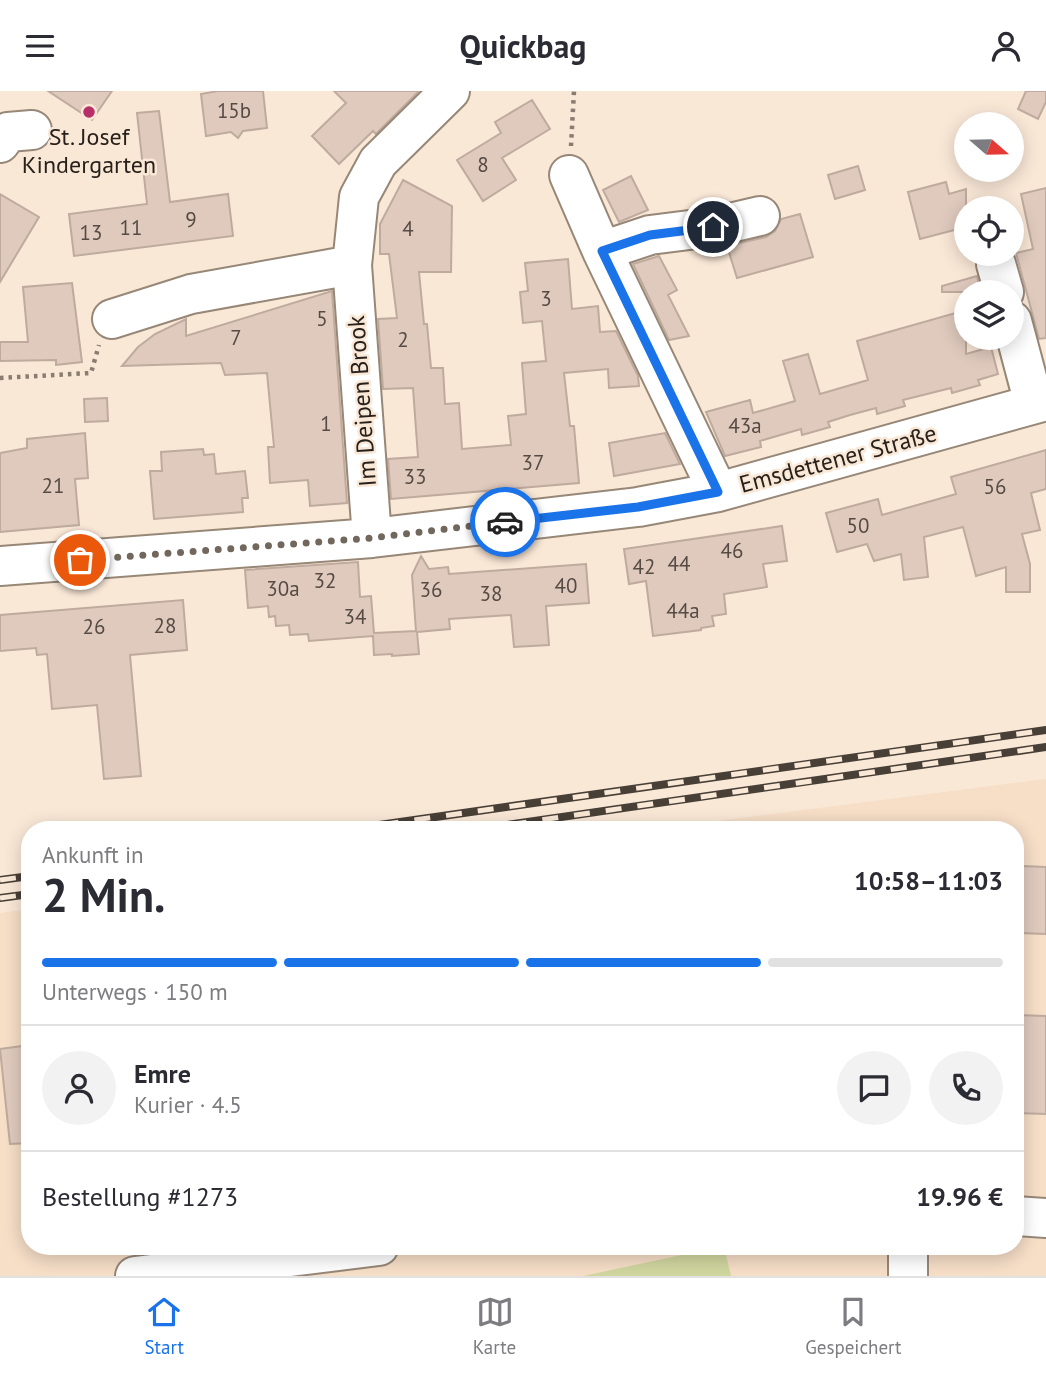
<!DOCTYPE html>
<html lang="de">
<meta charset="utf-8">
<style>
:root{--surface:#fff;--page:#f2f2f3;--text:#2b2b33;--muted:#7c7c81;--line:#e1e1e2;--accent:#1a73e8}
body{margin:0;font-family:"PT Sans",sans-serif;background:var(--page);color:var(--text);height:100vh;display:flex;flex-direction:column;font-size:26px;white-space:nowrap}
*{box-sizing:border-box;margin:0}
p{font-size:23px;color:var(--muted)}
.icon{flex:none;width:38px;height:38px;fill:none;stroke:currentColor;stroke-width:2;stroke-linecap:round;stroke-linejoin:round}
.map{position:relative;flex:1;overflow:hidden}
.details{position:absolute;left:21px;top:730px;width:1003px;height:434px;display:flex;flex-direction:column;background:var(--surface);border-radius:28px;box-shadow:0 4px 18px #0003}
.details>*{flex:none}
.needle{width:46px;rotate:110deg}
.fabs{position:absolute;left:954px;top:21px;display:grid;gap:14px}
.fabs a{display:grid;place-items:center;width:70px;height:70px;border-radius:50%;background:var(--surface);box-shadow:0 4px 18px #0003;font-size:35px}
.pin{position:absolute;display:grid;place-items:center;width:60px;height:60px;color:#fff;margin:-30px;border:4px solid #fff;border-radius:50%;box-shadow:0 2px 7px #0007}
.courier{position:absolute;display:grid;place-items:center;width:70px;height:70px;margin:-35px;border:5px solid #1a73e8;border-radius:50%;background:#fff;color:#222;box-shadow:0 2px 9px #0007}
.head em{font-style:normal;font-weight:700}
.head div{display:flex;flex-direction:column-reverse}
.head{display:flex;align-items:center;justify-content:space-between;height:119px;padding:0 21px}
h1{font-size:46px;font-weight:700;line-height:52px}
.bar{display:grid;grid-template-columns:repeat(4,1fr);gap:10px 7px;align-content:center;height:84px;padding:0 21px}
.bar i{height:9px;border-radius:5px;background:var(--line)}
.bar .active{background:var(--accent)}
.bar p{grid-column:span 4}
.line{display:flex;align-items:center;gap:18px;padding:0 21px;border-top:2px solid var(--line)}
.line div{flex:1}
.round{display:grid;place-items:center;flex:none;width:74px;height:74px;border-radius:37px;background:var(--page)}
header{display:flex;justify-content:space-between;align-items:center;height:91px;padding:0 21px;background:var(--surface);font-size:32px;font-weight:700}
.tab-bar{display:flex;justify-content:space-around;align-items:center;height:98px;border-top:2px solid var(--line);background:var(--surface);font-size:19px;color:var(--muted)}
.tab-bar a{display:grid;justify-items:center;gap:4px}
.tab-bar .active{color:var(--accent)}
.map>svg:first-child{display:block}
</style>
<header><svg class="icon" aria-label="menu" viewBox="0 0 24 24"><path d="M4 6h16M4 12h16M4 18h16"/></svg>Quickbag<svg class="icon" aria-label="person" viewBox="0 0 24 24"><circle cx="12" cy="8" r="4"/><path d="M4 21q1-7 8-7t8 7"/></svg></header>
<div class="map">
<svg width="1046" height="1185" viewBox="0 0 1046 1185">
<rect width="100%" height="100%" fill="#fae8d7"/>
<path fill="#f6dec7" d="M 1046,688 L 1046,1185 L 0,1185 L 0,822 L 30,818 L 30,1155 L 1015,1155 L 1015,738 L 653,738 Z"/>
<path fill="#d0d69f" d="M 724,1155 L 731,1185 L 583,1185 Z"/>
<path fill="#e0cabe" stroke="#bfaa9e" stroke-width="2" d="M 48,0 L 112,0 L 92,29 Z
M 218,0 L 263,0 L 267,37 L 243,40 L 238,47 L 231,41 L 206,45 L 201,3 Z
M 334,0 L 419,0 L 376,43 L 373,40 L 339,73 L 312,45 L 346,12 Z
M 1026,0 L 1046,0 L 1046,11 L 1038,28 L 1018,18 Z
M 532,9 L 550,38 L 502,67 L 516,89 L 483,110 L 457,69 L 501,42 L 495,31 Z
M 159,20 L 170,111 L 228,103 L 233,145 L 74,165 L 69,123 L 147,113 L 137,22 Z
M 858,75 L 865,99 L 835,108 L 828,84 Z
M 631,85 L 648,119 L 619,131 L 603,99 Z
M 403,89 L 452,115 L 451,181 L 419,181 L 424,233 L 427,233 L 431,277 L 443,277 L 445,313 L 459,312 L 462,358 L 511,354 L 508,325 L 526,323 L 522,272 L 546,270 L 542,230 L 523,232 L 520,201 L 528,200 L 525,172 L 568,168 L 572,218 L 598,215 L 600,241 L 616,240 L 638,285 L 639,295 L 609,297 L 608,278 L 564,282 L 570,335 L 574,335 L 579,392 L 391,408 L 388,368 L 418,366 L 413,297 L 383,298 L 378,228 L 397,227 L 389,163 L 380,163 L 380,133 Z
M 946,91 L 949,103 L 966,98 L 966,136 L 920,148 L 908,101 Z
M 1046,97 L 1046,247 L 1039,248 L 1016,162 L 1033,158 L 1021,103 Z
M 0,103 L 39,126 L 0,191 Z
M 800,123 L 813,166 L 737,187 L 727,155 L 766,146 L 775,140 L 781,128 Z
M 659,165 L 677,199 L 668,204 L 689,245 L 669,249 L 633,173 Z
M 977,185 L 981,201 L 942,201 L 942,195 Z
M 72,192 L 82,271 L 56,274 L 56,269 L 0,270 L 0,251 L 28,251 L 23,196 Z
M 332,200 L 347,412 L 310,415 L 308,389 L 270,392 L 268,356 L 274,356 L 267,282 L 225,284 L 221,272 L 122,275 L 138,256 L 155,243 L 186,228 L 186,245 Z
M 966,219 L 966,263 L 991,256 L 998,283 L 978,289 L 980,294 L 952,302 L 951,297 L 903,309 L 905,315 L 877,323 L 876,317 L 850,324 L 828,331 L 830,336 L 802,344 L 801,338 L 760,350 L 761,356 L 725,365 L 706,321 L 750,309 L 753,322 L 795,310 L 783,270 L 808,263 L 820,303 L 868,289 L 857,250 Z
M 107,307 L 108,330 L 85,331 L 84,308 Z
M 85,342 L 88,387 L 75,388 L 79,434 L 0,441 L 0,362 L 27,357 L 27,348 Z
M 665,342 L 680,373 L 614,385 L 609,352 Z
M 203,358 L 204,364 L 214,363 L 216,383 L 245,380 L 248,407 L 242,407 L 243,421 L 154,428 L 150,380 L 162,380 L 161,361 Z
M 1046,359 L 1046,398 L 1031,402 L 1040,439 L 1022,443 L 1030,473 L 1030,501 L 1006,501 L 1006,476 L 976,485 L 963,436 L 924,446 L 928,486 L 904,489 L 901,463 L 874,470 L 867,453 L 837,461 L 826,422 L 878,408 L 882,424 L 956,403 L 951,386 Z
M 782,435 L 787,470 L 763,473 L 767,496 L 724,503 L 726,523 L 712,525 L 714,535 L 701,537 L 701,539 L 653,545 L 646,490 L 629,493 L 624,458 Z
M 421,465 L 429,478 L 448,476 L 449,483 L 586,473 L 589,512 L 546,515 L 549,554 L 514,556 L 511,524 L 449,528 L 450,538 L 417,541 L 419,563 L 392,565 L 392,563 L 374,564 L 373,545 L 309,550 L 308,543 L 290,544 L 289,534 L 276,535 L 275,525 L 269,526 L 268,515 L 248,517 L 245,479 L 358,471 L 360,506 L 371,505 L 374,542 L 416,540 L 412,484 Z
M 183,509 L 187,559 L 130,564 L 141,685 L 104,688 L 97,614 L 52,618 L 47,563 L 37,564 L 36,557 L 0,560 L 0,524 Z
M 1022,775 L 1046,776 L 1046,843 L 1020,842 Z
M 1017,924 L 1046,925 L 1046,1023 L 1015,1022 L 1015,928 Z
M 30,954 L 30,1052 L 10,1053 L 0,958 Z"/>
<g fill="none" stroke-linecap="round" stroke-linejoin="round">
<defs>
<path id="minor" d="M 0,52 L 8,41 L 32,39
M 569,84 L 602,160 L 718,401
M 602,160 L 650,144 L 713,136 L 760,125
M 996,173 L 1004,201
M 112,228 L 191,203 L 352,174
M 1012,230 L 1034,313
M 372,447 L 352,174 L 359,106 L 378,71 L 450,0
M 0,475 L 372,447 L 638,416 L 718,401 L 1046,310
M 1015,1125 L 1046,1127
M 135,1185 L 379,1155
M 908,1185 L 908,1155"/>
</defs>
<use href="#minor" stroke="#978777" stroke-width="42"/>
<path stroke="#897c71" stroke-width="4.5" stroke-dasharray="3.5 5" stroke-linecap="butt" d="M 571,55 L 574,0
M 0,287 L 91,282 L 99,254"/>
<use href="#minor" stroke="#fff" stroke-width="38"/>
<defs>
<path id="rail" d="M 351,738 L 1046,639
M 479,738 L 1046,656
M 0,789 L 30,785
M 0,807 L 30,803"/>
</defs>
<use href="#rail" stroke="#483f37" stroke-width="8"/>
<use href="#rail" stroke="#fae8d7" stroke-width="5" stroke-dasharray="16" stroke-linecap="butt"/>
</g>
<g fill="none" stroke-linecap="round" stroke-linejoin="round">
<path stroke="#72675d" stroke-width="7" stroke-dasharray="0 12.6" d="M 80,469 L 372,447 L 505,431"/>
<path stroke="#1a73e8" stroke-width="9" d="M 505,431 L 638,416 L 718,401 L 602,160 L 650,144 L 713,136"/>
</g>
<circle fill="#b82e68" stroke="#fae8d7" stroke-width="2.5" cx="89" cy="21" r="7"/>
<g text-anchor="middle" stroke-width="5" stroke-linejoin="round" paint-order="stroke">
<g font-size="21" fill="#564b44">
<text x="234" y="27">15b</text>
<text x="483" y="81">8</text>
<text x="191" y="136">9</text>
<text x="131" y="144">11</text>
<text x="408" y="145">4</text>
<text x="91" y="149">13</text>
<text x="546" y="215">3</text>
<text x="322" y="235">5</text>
<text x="236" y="254">7</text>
<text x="403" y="256">2</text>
<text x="326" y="340">1</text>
<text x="745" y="342">43a</text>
<text x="533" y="379">37</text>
<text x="415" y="393">33</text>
<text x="53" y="402">21</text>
<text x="995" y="403">56</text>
<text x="858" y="442">50</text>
<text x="732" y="467">46</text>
<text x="679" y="480">44</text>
<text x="644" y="483">42</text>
<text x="325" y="497">32</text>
<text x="566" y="502">40</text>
<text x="283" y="505">30a</text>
<text x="431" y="506">36</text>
<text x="491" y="510">38</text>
<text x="683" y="527">44a</text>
<text x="355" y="533">34</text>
<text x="165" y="542">28</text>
<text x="94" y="543">26</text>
</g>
<g font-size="24" fill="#28211b" stroke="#fae8d7">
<text x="89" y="54">St. Josef<tspan x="89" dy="28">Kindergarten</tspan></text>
</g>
<g font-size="24" fill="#28211b" stroke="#fae8d7">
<text transform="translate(362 310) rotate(-94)" y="8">Im Deipen Brook</text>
<text transform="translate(838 368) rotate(-15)" y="8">Emsdettener Straße</text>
</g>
</g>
</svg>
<div class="fabs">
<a><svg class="needle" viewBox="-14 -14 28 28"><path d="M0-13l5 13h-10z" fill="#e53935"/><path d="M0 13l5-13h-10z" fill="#7c7c81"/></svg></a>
<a><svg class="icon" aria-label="locate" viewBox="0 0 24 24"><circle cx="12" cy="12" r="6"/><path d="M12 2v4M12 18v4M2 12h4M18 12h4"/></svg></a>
<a><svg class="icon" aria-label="layers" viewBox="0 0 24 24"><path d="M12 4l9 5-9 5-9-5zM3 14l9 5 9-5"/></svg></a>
</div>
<div class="pin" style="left:80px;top:469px;background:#ea580c"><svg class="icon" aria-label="bag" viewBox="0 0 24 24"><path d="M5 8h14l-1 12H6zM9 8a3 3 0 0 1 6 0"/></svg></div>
<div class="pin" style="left:713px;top:136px;background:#1f2937"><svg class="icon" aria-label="home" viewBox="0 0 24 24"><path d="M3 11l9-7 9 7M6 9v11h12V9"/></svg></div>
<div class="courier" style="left:505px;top:431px"><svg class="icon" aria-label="car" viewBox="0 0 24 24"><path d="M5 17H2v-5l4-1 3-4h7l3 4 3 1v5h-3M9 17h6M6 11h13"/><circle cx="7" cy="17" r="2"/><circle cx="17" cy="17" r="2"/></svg></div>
<section class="details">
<div class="head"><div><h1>2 Min.</h1><p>Ankunft in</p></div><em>10:58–11:03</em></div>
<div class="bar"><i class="active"></i><i class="active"></i><i class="active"></i><i></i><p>Unterwegs · 150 m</p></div>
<div class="line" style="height:126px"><a class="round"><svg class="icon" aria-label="person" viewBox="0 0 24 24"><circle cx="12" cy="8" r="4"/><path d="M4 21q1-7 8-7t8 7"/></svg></a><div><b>Emre</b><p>Kurier · 4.5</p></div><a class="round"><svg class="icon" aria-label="chat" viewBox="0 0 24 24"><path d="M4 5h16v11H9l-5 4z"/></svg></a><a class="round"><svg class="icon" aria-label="phone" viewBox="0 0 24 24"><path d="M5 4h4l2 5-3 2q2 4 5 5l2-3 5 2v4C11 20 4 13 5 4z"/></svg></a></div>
<div class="line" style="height:91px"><div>Bestellung #1273</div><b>19.96 €</b></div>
</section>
</div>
<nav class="tab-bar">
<a class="active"><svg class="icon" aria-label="home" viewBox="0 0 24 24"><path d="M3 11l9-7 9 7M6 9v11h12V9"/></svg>Start</a>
<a><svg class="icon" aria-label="map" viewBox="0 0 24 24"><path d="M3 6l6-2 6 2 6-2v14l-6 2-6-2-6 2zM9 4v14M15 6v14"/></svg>Karte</a>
<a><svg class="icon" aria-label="saved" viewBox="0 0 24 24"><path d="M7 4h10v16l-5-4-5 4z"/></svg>Gespeichert</a>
</nav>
